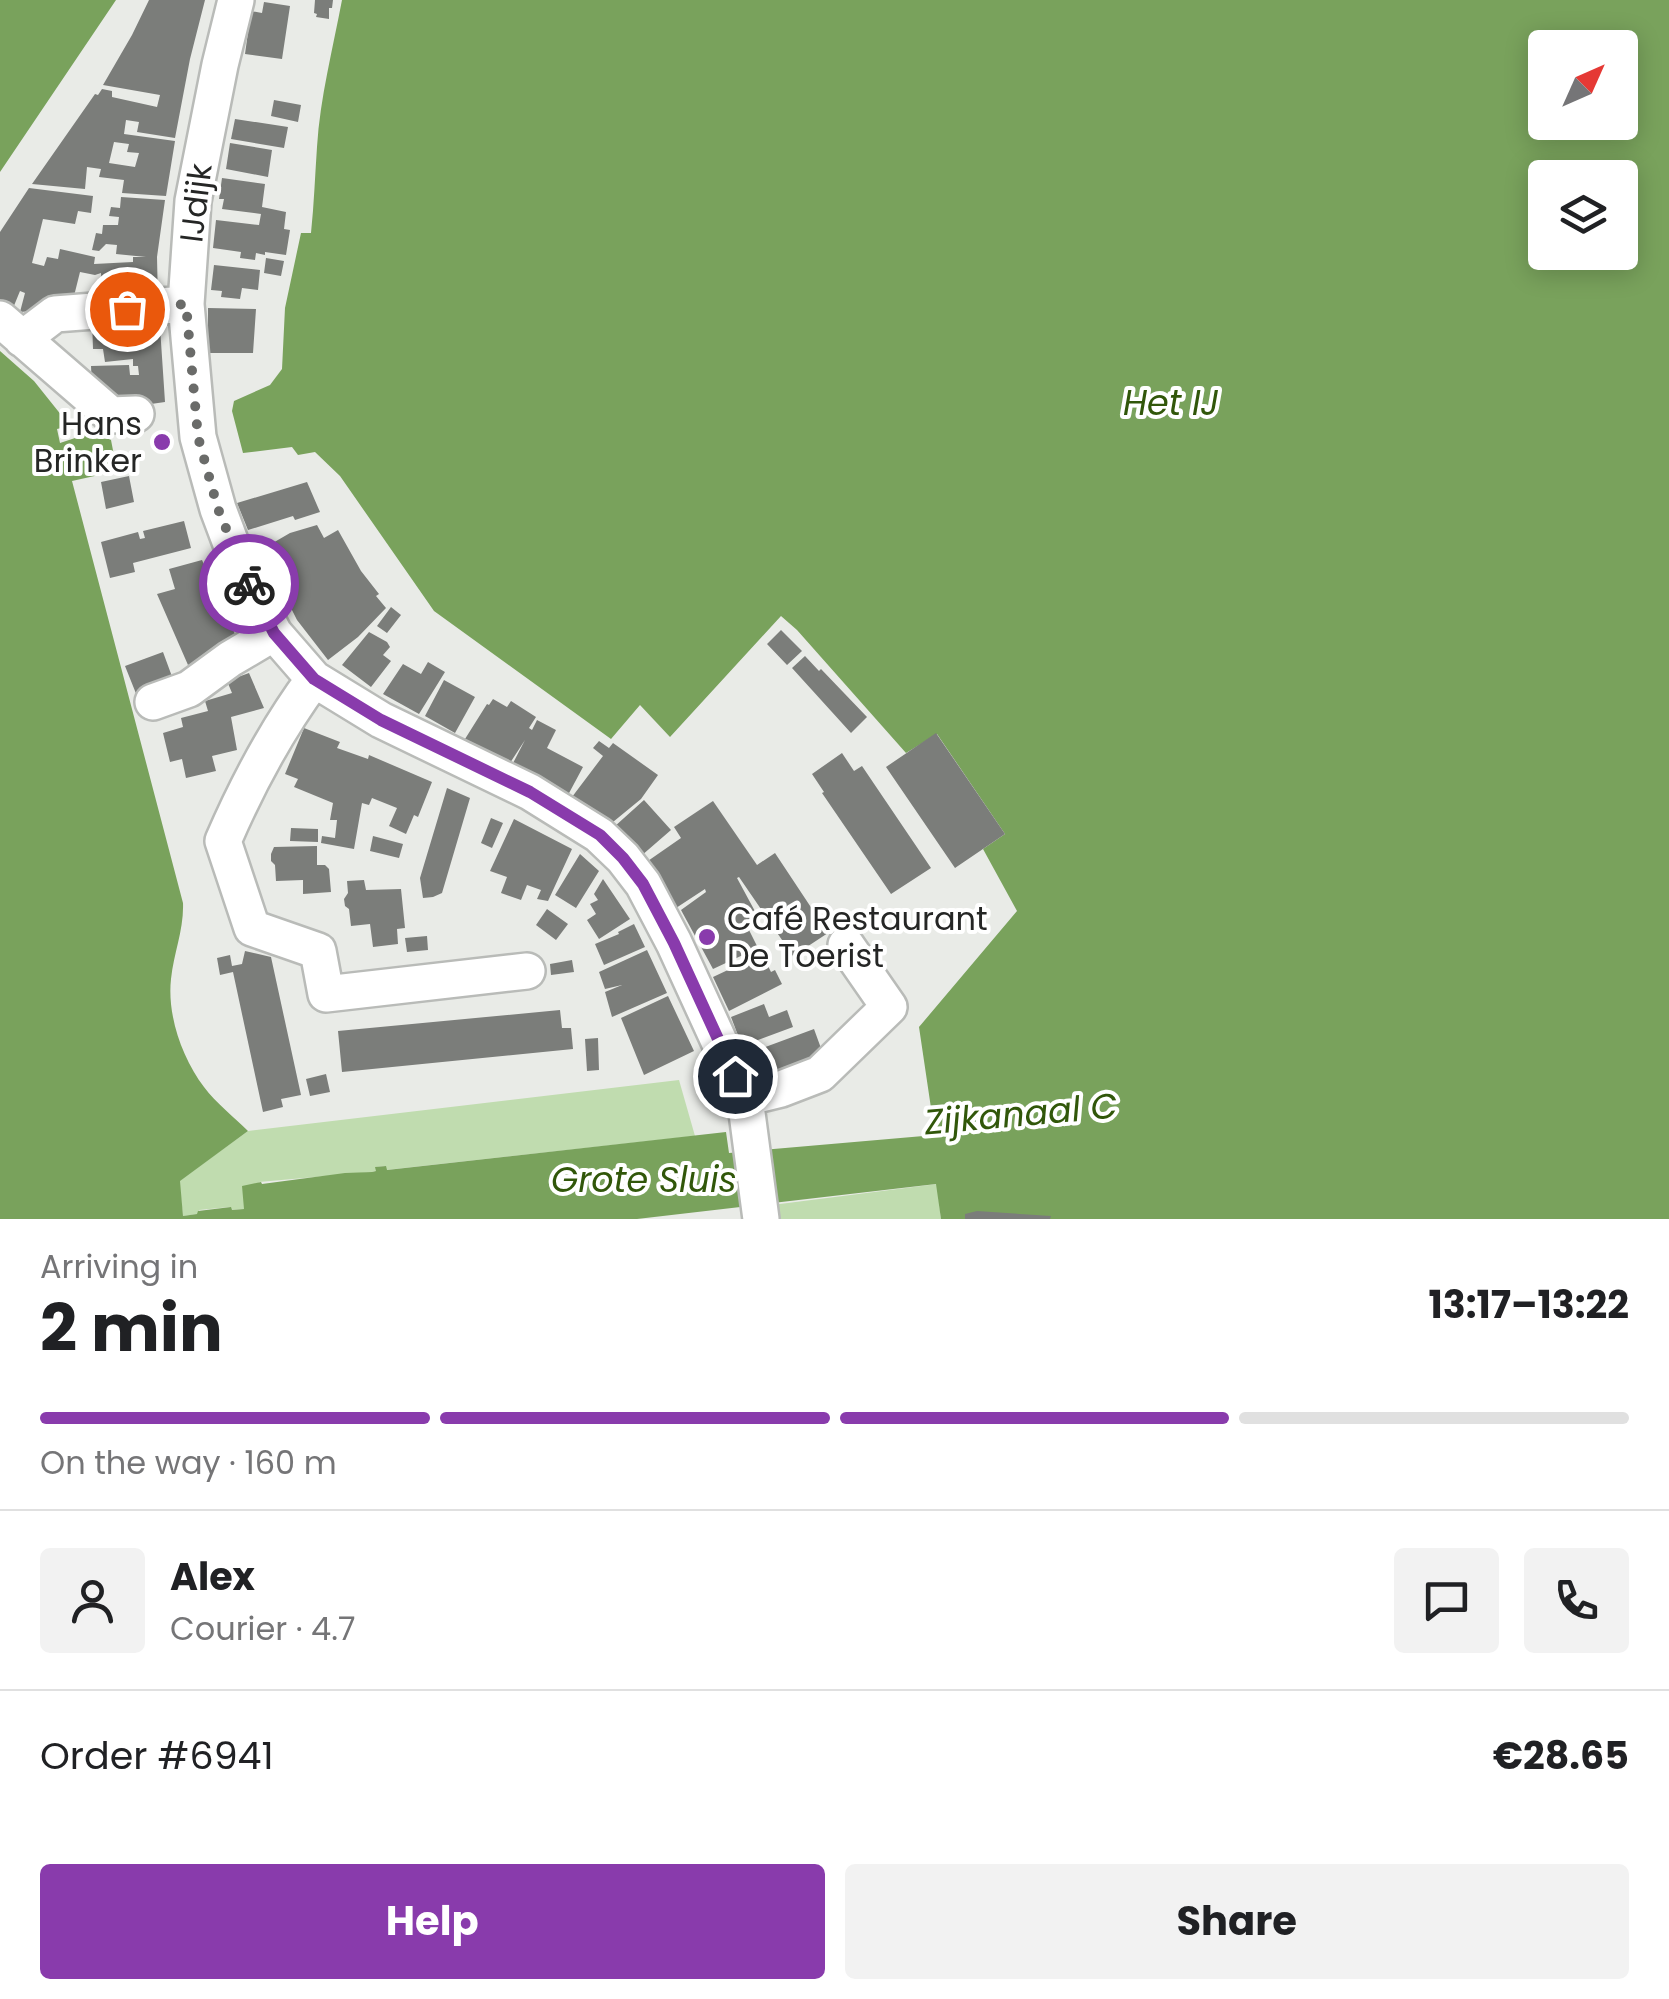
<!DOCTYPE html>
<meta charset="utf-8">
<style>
:root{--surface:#fff;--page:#f2f2f2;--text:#202124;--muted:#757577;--line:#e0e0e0;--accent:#893bac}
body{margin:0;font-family:Poppins,sans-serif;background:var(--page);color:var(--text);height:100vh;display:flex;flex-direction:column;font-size:38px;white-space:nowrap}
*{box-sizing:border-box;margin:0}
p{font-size:32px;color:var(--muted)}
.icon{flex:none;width:55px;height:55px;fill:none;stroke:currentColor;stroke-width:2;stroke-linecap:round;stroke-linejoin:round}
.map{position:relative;height:1219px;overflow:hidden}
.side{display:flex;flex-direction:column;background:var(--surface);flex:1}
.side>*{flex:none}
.needle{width:65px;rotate:45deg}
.buttons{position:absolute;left:1528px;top:30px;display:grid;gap:20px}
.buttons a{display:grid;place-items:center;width:110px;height:110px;border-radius:10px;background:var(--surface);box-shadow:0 5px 25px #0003;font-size:50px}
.pin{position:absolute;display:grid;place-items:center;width:85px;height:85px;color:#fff;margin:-42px;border:5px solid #fff;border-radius:50%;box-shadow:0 2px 10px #0007}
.courier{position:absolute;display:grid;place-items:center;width:100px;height:100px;margin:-50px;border:8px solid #893bac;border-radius:50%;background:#fff;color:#222;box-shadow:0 2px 12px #0007}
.head em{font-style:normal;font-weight:700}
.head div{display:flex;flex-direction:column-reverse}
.head{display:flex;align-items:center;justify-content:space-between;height:170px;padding:0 40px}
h1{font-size:65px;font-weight:700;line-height:75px}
.bar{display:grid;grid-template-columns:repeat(4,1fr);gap:15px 10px;align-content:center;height:120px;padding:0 40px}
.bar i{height:12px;border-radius:8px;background:var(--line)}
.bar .active{background:var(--accent)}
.bar p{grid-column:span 4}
.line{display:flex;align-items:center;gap:25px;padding:0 40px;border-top:2px solid var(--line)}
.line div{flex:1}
.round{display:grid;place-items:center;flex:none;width:105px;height:105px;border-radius:10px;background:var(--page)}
.button{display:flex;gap:20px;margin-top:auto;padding:20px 40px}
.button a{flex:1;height:115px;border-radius:10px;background:var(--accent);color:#fff;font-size:40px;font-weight:700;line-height:115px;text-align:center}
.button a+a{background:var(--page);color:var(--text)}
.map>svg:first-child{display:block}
</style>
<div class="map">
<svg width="1669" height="1219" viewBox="0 0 1669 1219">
<rect width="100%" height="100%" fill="#e9ebe7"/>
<path fill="#c0dcaf" d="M 679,1080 L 695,1136 L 386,1170 L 385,1166 L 376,1167 L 376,1171 L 372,1172 L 259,1182 L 244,1209 L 231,1210 L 230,1207 L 199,1210 L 198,1214 L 183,1216 L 179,1181 L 248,1131 Z
M 937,1184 L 941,1219 L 768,1219 L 772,1205 Z"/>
<path fill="#79a25c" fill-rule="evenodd" d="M 0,0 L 116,0 L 0,172 Z
M 342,0 L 1669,0 L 1669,1219 L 941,1219 L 936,1184 L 637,1219 L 0,1219 L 0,351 L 34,381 L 70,426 L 57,429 L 60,443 L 93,432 L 111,440 L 117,471 L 72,481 L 183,903 C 184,929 174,952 171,979 C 167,1015 182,1058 204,1087 C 216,1103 234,1117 248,1131 L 180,1181 L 183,1216 L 197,1214 L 198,1211 L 231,1207 L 232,1210 L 244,1209 L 242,1186 L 261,1182 L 262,1184 L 345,1173 L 372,1172 L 376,1171 L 375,1167 L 386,1166 L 387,1170 L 726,1132 L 729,1153 L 935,1135 L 919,1027 L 1017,911 L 983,849 L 1005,834 L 937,734 L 906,753 L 797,630 L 781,616 L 670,737 L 640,705 L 611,739 L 434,611 L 340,476 L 315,452 L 298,455 L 292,447 L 243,453 L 232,411 L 234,401 L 270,385 L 282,369 L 285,308 L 301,233 L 311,233 C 314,204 315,176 317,147 C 320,98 333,48 342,0 ZM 1545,48 L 1620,48 L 1620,122 L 1545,122 ZM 1545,178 L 1620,178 L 1620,252 L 1545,252 Z"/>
<path fill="#7b7d7a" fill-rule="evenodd" d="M 149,0 L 205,0 L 190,59 L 175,138 L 137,132 L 139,122 L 126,120 L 124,134 L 175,141 L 166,196 L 122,193 L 124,180 L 99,177 L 101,169 L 87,167 L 85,189 L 32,184 L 95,94 L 98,95 L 102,89 L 112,91 L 112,97 L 157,107 L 160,95 L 103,85 L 132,35 ZM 114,142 L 129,144 L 127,152 L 139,153 L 135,167 L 109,163 Z
M 315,0 L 333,0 L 332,8 L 329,8 L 329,19 L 316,17 L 317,14 L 314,13 Z
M 264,2 L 290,6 L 282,59 L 245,54 L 251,11 L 262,13 Z
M 274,100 L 301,105 L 298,122 L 271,116 Z
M 235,119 L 288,127 L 284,148 L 231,139 Z
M 230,143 L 272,150 L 268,177 L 226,169 Z
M 222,178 L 265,184 L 262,207 L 286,212 L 284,229 L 290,230 L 286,255 L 265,252 L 265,255 L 256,253 L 255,260 L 240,258 L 241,252 L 213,248 L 216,220 L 259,225 L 261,214 L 222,209 L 224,199 L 219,199 Z
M 29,188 L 93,196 L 91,213 L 78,211 L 75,224 L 43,219 L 32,263 L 44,266 L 47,257 L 58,259 L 60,249 L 95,257 L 94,264 L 133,262 L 133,257 L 146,257 L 116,254 L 117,245 L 106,244 L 99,251 L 92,250 L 96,233 L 102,234 L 103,225 L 118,225 L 119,217 L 109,216 L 111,207 L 120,208 L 121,197 L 165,200 L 157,257 L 158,302 L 127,304 L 126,279 L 122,279 L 124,304 L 103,305 L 101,273 L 95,275 L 80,272 L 71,308 L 20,312 L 25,293 L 20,291 L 11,313 L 0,305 L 0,232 Z
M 266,258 L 284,261 L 281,276 L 264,273 Z
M 214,265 L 260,270 L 258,290 L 242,288 L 240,299 L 221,297 L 222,291 L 211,290 Z
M 208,308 L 256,309 L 253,353 L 208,353 Z
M 159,312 L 165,402 L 123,408 L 92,386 L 91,366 L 129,365 L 130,375 L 139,375 L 138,366 L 133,366 L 133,359 L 105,362 L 103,349 L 93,349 L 92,319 Z
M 129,476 L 134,502 L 106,509 L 101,482 Z
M 307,482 L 320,512 L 295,520 L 293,516 L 248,530 L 237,503 Z
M 184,521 L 191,548 L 133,563 L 135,572 L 110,578 L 101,542 L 138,532 L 140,539 L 145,538 L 143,531 Z
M 317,525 L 324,538 L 338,530 L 361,571 L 379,594 L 376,596 L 386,608 L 358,637 L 328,660 L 297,620 L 290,606 L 287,606 L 259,551 L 290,533 Z
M 202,560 L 239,643 L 188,665 L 157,594 L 175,589 L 169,569 Z
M 391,607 L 401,615 L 387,633 L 377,626 Z
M 781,630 L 802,651 L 787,665 L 767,644 Z
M 369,632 L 387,642 L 390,647 L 383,655 L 391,661 L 371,687 L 342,665 Z
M 163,652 L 174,682 L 137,696 L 125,666 Z
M 805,656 L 819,671 L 821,669 L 867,717 L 851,733 L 792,668 Z
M 428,662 L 445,672 L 419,714 L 383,694 L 403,664 L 421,674 Z
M 249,673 L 264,708 L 231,717 L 237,750 L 212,756 L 216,771 L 186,778 L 182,759 L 170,762 L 163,733 L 183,727 L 181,718 L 208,711 L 205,701 L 232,693 L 227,681 Z
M 444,680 L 475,697 L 455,733 L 425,716 Z
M 493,699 L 507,707 L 511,701 L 536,717 L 529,728 L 532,730 L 537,720 L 556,730 L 547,748 L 583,767 L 568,795 L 512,765 L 525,740 L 510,763 L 465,739 L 487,704 L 489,705 Z
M 304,728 L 340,742 L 337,748 L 368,759 L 369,755 L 432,782 L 418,817 L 414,815 L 406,834 L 389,826 L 397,808 L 372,798 L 369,805 L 362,803 L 354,849 L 321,843 L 322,836 L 335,838 L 337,820 L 330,820 L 333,803 L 294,787 L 298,779 L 285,774 Z
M 936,733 L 1005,834 L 955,868 L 886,767 Z
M 599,741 L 609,748 L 613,743 L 658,775 L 641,799 L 613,822 L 605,816 L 604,819 L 572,797 L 603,756 L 593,748 Z
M 842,753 L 854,771 L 862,766 L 931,868 L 891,894 L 822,793 L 824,792 L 812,774 Z
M 447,788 L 470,798 L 442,893 L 433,897 L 423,898 L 420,878 Z
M 644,800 L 671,830 L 641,856 L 614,827 Z
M 713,801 L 757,865 L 775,853 L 828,933 L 793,956 L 739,877 L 737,878 L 757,915 L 748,920 L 751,925 L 747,926 L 758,948 L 713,969 L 681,910 L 706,892 L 705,889 L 676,908 L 645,863 L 681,838 L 674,827 Z
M 491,818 L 503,823 L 492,848 L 481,843 Z
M 514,819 L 572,849 L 548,901 L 537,899 L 541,890 L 527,885 L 521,900 L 501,893 L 507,877 L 490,871 Z
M 291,828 L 318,829 L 318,842 L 290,841 Z
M 373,836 L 403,844 L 399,858 L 370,851 Z
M 317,846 L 317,865 L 325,865 L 329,869 L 331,892 L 303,894 L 303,880 L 276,881 L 275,865 L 271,861 L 271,854 L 274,847 Z
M 580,854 L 599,871 L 576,908 L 555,895 Z
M 603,879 L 630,919 L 599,939 L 587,920 L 596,914 L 590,904 L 598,900 L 594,894 Z
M 364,880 L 366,890 L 401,889 L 405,928 L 397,929 L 398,944 L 373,947 L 370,924 L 351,926 L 349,909 L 345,906 L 344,899 L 348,893 L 347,881 Z
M 547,909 L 568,924 L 556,940 L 536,925 Z
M 634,924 L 645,947 L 604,965 L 595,944 L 619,934 L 618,932 Z
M 427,936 L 428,950 L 407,952 L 405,938 Z
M 647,950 L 667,993 L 612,1017 L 605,992 L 622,985 L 605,989 L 599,972 Z
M 245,951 L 271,957 L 301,1095 L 281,1099 L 283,1107 L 263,1112 L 233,972 L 220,975 L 217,958 L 230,955 L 232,966 L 242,964 Z
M 762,954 L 771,972 L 775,970 L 782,984 L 729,1011 L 713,977 Z
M 572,960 L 574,972 L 551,975 L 550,964 Z
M 668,996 L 694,1051 L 644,1075 L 621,1018 Z
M 764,1004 L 769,1017 L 787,1010 L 793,1027 L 742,1046 L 731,1017 Z
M 560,1010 L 562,1028 L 571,1028 L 573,1049 L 342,1072 L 338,1031 Z
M 814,1029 L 822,1051 L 810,1061 L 759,1079 L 749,1053 Z
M 598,1038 L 599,1070 L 587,1071 L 585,1039 Z
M 326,1074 L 330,1092 L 310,1096 L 306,1079 Z
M 977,1211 L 1051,1216 L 1050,1219 L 965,1219 L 965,1214 Z"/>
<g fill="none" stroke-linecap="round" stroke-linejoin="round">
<defs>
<path id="minor" d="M 236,0 L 220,65 L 193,201 L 186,304 L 198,437 L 218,509 L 239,565 L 274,633 L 314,679 L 381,720 L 530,792 L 599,835 L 623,858 L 643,884 L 674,943 L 745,1098 L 761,1219
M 0,319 L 111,415 L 136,414
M 22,339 L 55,314 L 186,304
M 314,679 C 277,729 248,783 223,841 L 252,928 L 318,951 L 326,994 L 527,971
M 153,702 L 189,689 L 230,659 L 274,633
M 745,1098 L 781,1089 L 820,1074 L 889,1007 L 846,945"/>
</defs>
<use href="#minor" stroke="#b9bbb8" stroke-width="40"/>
<use href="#minor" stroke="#fff" stroke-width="35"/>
</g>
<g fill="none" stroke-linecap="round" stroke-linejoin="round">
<path stroke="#6a6b69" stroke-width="10" stroke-dasharray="0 18" d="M 127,309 L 186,304 L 198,437 L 218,509 L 249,584"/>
<path stroke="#893bac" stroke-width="12" d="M 249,584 L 274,633 L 314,679 L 381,720 L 530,792 L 600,835 L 623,858 L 643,884 L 674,943 L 735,1076"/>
</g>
<g fill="#893bac" stroke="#fff" stroke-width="4">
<circle cx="162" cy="442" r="10"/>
<circle cx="707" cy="937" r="10"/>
</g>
<g text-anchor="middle" stroke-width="8" stroke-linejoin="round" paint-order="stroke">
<g font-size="32" fill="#252625" stroke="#fff">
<text transform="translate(196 203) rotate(-83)" y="11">IJdijk</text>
</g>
<g font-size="32" fill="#252625" stroke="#fff" text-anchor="end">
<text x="142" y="435">Hans<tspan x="142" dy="37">Brinker</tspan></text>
<text x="727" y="930" text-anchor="start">Café Restaurant<tspan x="727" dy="37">De Toerist</tspan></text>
</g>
<g font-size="35" font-style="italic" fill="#31570a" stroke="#fff">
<text x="1171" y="415">Het IJ</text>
<text transform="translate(1021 1114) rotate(-5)" y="12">Zijkanaal C</text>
<text x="644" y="1192">Grote Sluis</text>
</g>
</g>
</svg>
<div class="buttons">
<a><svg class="needle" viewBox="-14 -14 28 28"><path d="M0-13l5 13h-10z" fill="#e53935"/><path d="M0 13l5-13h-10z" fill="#757577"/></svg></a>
<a><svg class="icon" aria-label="layers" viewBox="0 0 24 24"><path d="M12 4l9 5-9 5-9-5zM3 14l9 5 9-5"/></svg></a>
</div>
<div class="pin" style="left:127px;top:309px;background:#ea580c"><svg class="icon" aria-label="bag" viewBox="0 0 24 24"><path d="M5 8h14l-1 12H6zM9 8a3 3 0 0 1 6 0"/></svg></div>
<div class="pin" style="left:735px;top:1076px;background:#1f2937"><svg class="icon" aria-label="home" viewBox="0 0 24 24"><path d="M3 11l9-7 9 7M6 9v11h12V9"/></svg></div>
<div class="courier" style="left:249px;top:584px"><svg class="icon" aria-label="bike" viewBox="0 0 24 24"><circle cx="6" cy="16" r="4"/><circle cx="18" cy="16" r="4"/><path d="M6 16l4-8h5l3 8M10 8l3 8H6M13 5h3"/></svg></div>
</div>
<section class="side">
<div class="head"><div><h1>2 min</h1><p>Arriving in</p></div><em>13:17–13:22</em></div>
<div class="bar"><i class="active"></i><i class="active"></i><i class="active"></i><i></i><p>On the way · 160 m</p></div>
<div class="line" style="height:180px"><a class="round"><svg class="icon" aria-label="person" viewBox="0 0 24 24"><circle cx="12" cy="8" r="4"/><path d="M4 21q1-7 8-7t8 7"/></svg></a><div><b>Alex</b><p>Courier · 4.7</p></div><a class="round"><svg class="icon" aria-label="chat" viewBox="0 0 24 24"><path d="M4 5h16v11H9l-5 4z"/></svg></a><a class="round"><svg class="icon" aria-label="phone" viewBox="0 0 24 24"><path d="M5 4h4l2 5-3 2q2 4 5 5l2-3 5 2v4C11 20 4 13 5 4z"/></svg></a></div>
<div class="line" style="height:130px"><div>Order #6941</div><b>€28.65</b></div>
<div class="button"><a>Help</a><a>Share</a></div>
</section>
